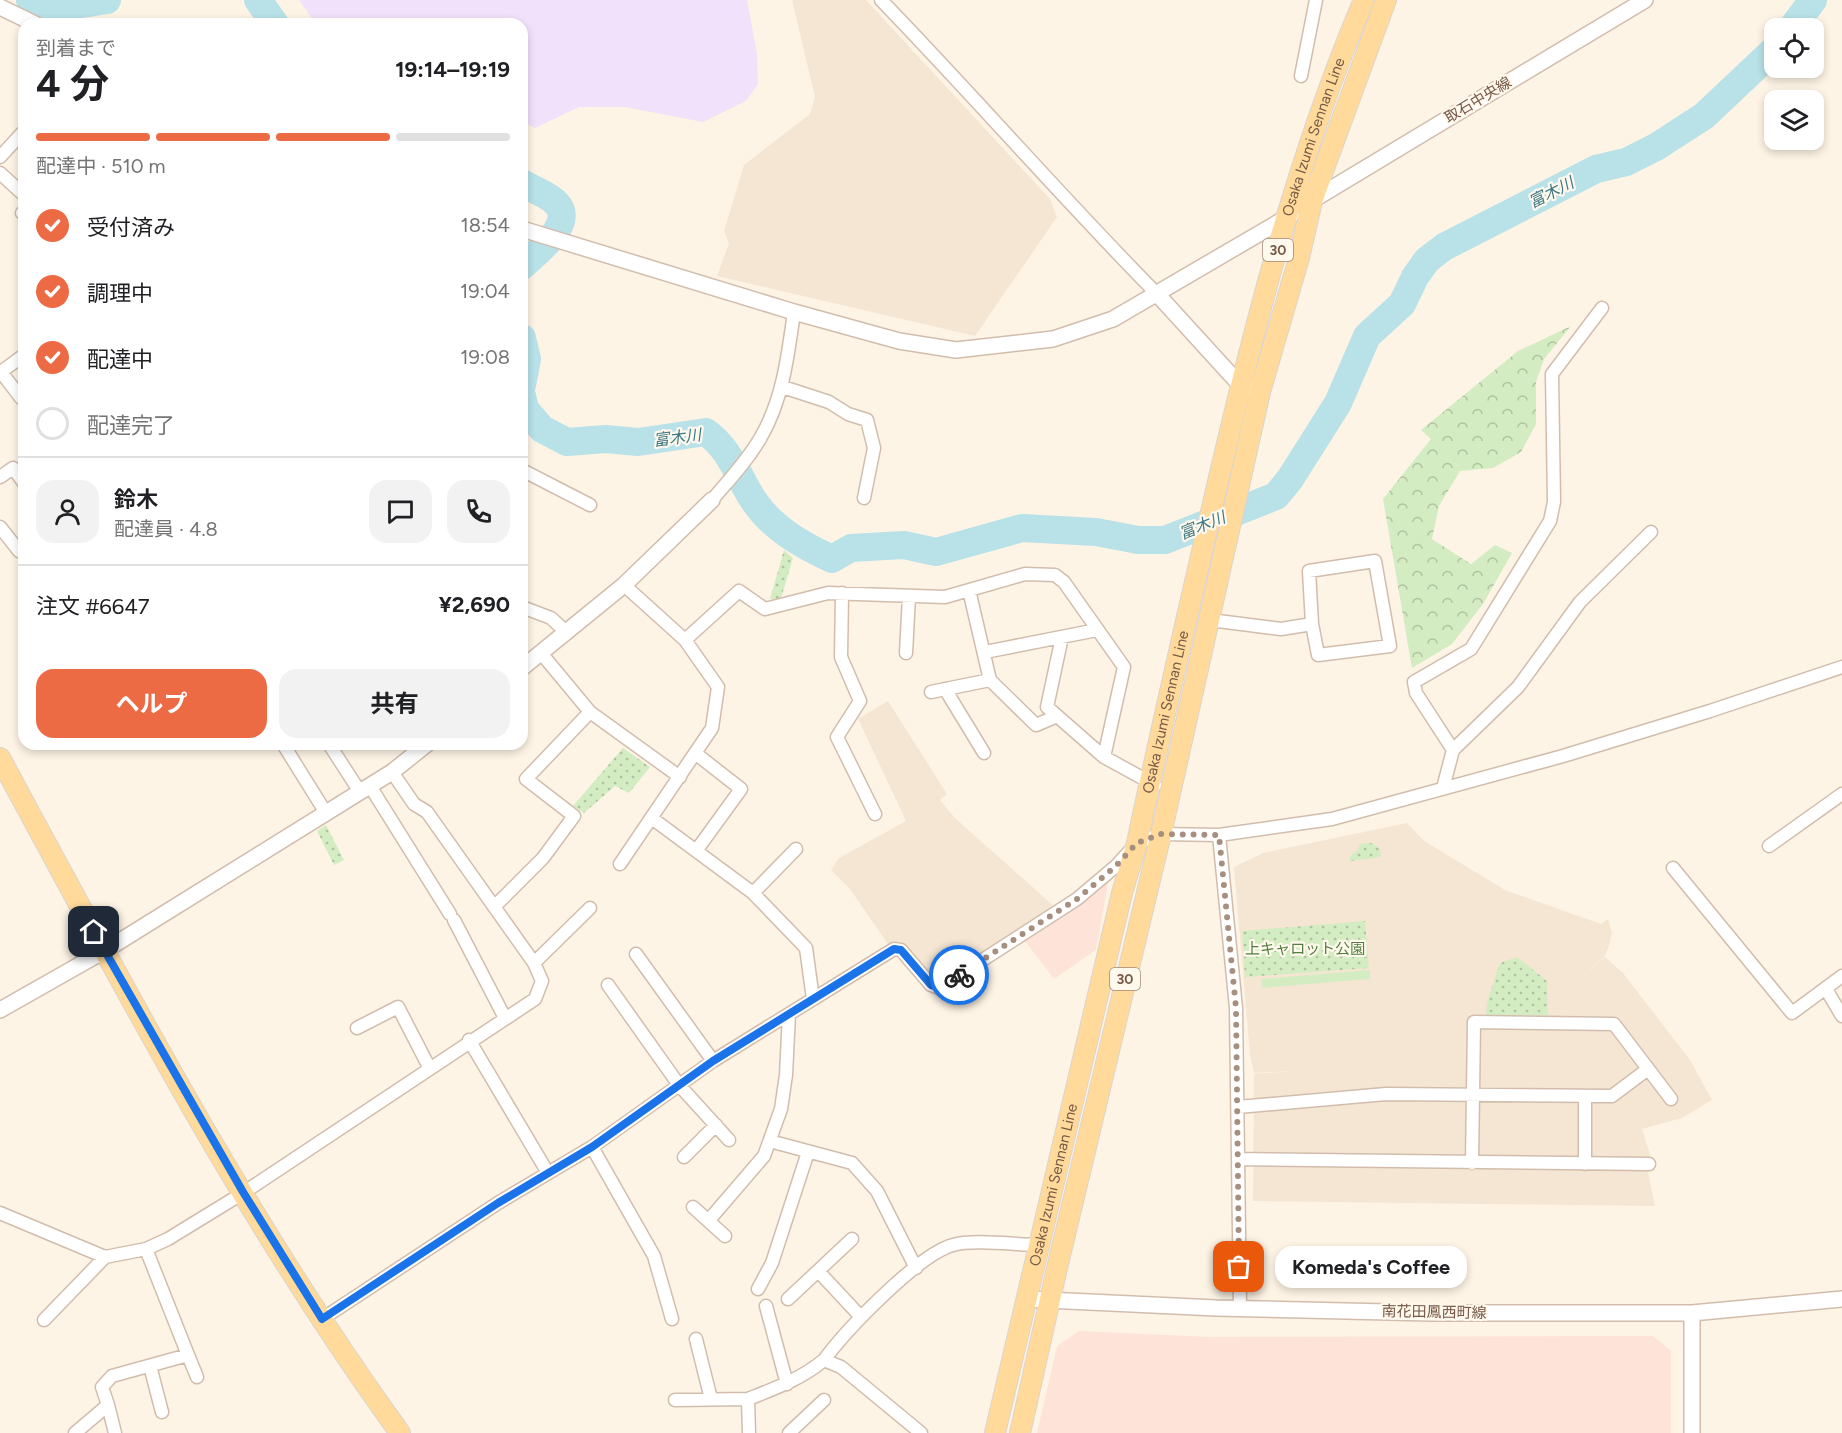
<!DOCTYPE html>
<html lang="ja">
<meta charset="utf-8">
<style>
:root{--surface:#fff;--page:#f2f2f2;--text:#202124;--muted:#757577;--line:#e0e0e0;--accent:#ed6b44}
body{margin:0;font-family:Figtree,"Noto Sans JP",sans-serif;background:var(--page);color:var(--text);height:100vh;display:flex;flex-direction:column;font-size:22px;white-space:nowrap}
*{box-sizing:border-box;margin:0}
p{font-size:20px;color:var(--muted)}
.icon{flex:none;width:33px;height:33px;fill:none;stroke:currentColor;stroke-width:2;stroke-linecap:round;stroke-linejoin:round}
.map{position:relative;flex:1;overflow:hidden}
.side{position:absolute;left:18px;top:18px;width:510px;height:732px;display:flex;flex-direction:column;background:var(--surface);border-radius:18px;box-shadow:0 3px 9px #0003}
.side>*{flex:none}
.fabs{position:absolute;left:1764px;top:18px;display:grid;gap:12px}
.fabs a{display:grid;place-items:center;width:60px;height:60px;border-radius:12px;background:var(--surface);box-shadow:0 3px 9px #0003;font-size:30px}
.pin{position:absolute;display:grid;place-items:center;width:51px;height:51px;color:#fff;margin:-26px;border-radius:12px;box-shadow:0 3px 9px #0006}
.courier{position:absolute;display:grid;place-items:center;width:60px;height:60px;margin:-30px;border:4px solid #1a73e8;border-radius:50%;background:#fff;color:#222;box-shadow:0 2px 8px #0007}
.bubble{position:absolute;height:42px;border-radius:18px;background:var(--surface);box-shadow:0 3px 9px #0003;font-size:20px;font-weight:700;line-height:42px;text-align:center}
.headline em{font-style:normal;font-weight:700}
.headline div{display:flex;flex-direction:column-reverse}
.headline{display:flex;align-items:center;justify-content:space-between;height:102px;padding:0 18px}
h1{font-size:39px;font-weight:700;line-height:45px}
.bar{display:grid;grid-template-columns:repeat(4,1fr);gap:9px 6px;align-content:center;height:72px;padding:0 18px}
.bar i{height:8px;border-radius:4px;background:var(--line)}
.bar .on{background:var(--accent)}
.bar p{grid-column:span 4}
.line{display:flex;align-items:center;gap:15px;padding:0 18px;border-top:2px solid var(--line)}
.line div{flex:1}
.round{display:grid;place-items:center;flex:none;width:63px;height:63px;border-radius:18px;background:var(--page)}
ol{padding:0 18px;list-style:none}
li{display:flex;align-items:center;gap:18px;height:66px}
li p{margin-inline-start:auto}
li .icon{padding:6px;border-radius:50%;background:var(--accent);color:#fff;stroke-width:4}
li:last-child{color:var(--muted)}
li i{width:33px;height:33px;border:3px solid var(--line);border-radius:50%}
.cta{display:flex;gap:12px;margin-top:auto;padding:12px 18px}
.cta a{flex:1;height:69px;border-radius:18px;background:var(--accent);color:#fff;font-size:24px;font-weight:700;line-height:69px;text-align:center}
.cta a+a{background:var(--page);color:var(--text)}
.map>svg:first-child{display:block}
</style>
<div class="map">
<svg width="1842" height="1433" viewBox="0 0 1842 1433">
<defs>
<pattern id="forest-crowns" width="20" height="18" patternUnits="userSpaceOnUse" patternTransform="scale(1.5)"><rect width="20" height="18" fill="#d3ecc2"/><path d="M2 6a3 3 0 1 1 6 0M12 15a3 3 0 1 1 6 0" fill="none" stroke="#b0c2a0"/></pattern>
<pattern id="park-dots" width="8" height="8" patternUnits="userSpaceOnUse" patternTransform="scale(1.5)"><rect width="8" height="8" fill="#d3ecc2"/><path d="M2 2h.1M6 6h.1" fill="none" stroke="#b0c2a0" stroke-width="1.8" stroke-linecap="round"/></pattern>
</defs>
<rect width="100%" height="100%" fill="#fdf4e5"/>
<path fill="#f5e6d3" d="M 792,0 L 866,0 L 1050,199 L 1057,217 L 975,336 L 717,276 L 729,243 L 724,231 L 744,165 L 810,114 L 815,97 Z
M 888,701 L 947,794 L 940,800 L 955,818 L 1056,908 L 939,982 L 932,981 L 899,941 L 890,947 L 850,889 L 831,870 L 839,858 L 906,821 L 858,719 Z
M 1407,823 L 1424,841 L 1505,890 L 1601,924 L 1608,919 L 1612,933 L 1609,946 L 1604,957 L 1582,977 L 1605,957 L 1623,973 L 1690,1060 L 1712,1100 L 1682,1118 L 1642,1129 L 1655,1171 L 1648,1172 L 1655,1206 L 1253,1201 L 1254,1074 L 1293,1071 L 1254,1073 L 1250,1055 L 1234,867 L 1263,853 Z"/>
<path fill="#fee4d8" d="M 1109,878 L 1096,950 L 1054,979 L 1025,941 L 1070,911 Z
M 1079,1331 L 1210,1337 L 1653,1336 L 1671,1351 L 1671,1433 L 1037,1433 L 1057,1346 Z"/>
<path fill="#f1e1fa" d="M 299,0 L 747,0 L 757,54 L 758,84 L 746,101 L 703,122 L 625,107 L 579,107 L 535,128 L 522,122 L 522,24 L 316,24 Z"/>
<path fill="#d3ecc2" d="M 1370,970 L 1370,979 L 1262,988 L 1261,979 Z"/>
<path fill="url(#forest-crowns)" d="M 1571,326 L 1544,359 L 1536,382 L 1536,424 L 1521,452 L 1493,468 L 1460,471 L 1439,506 L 1432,539 L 1471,564 L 1495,545 L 1512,553 L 1483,604 L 1452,644 L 1412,668 L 1383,499 L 1431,439 L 1421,430 L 1518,351 Z"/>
<path fill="url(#park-dots)" d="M 784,550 L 793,558 L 781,598 L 770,599 Z
M 623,748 L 650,767 L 629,793 L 615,786 L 584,813 L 573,806 Z
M 326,825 L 344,860 L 334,865 L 317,831 Z
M 1371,843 L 1380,848 L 1381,857 L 1350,861 L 1350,856 L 1358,850 L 1360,844 Z
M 1365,921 L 1369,968 L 1245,977 L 1242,931 Z
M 1517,957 L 1547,981 L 1548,1015 L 1486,1015 L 1487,1002 L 1500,963 Z"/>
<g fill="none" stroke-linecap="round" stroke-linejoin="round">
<path stroke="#b8e1e8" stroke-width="28" d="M 30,0 L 51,9 L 107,0
M 258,0 L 275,24
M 1792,28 L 1813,0
M 522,183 C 532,189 547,194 555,202 C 578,222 536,253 522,266
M 522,338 L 527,359 L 522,385
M 522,396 L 525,409 L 542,429 L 567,442 L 606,439 L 638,442 L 706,432 C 731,450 738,477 754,501 C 773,529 802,545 832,559 L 851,548 L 904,545 L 936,552 L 1022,528 L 1096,532 L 1138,540 L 1165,540 L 1276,496 L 1290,479 L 1338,403 L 1367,336 L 1402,304 L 1415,277 L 1427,260 L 1444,247 L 1596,169 L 1626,162 L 1656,147 L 1704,116 L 1774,50"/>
<defs>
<path id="minor" d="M 881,0 C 975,97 1063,199 1158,295
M 1301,76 L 1316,0
M 0,157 L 24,131
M 0,173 L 24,195
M 22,213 L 24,211
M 24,355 L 1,372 L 21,398 L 24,396
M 783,387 L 829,402 L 848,414 L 867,420 L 874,448 L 864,498
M 522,470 L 590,505
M 0,477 L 13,468 L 24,483
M 712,500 C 729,480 748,460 761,437 C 783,399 788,355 794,312
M 0,527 L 19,551 L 24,548
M 969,590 L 990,680 L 1036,725 L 1055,717
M 842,593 L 841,657 L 860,701 L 837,737 L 875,814
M 522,607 L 551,618 L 566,632
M 1210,620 L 1281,629 L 1312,624 L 1309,571 L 1375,561 L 1390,646 L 1318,655 L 1312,624
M 1062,637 L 1047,707 L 1104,757 L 1155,785
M 685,640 L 739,591 L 765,609 L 828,593 L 945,597 L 1025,574 L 1055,575 L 1064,582 L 1124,667 L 1104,757
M 985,652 L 1097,630
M 541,653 L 590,712 L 680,777
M 906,653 L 909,596
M 945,689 L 984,753
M 931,692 L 990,680
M 283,744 L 326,813
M 329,744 L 360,792
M 1453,750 L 1416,693 L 1414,682 L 1471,649 L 1550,521 L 1554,502 L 1552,374 L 1602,308
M 695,753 L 741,789 L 696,851
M 370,786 L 450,914
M 1443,788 L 1453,750 L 1518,687 L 1580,602 L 1651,532
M 653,819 L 753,893 L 806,948 L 813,999
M 1219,835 L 1236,1008 L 1240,1308
M 1769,846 L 1842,794
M 620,864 L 712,728 L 718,687 L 685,640 L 624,585
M 1673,868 L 1792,1013 L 1842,976
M 753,893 L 796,849
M 494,907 L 543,858 L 574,816 L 526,779 L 590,712
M 454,920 L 505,1018
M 636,954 L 713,1061
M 534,963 L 590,908
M 608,985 L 679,1085 L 729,1140
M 1826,989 L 1842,1016
M 357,1028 L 398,1007 L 429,1067
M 469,1040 L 548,1173
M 1585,1098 L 1585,1164
M 1238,1107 L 1386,1094 L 1612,1096 L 1648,1069
M 777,1143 L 852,1163 L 877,1191 L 916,1268
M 592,1147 L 654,1256 L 672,1319
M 684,1157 L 716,1125
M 1238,1159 L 1649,1164
M 1472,1163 L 1474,1022 L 1614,1024 L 1671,1099
M 693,1207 L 725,1236
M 0,1213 L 105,1257 L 146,1249 L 168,1239 L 243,1193 L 535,999 L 542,981 L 534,963 L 427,812 L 414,804 L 392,772
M 709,1220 L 764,1156 L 781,1109 L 786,1075 L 789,1014
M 818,1271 L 861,1317
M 758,1289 L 772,1263 L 808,1152
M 788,1299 L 852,1239
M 766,1306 L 787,1384
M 322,1319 L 498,1203 L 592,1147 L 713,1061 L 894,949 L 901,950 L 931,985 L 939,988 L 1077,899 L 1116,866 L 1137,843 L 1161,834 L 1219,835 L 1332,819 L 1563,756 L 1710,711 L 1842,667
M 44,1320 L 105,1257
M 696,1339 L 711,1399
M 188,1355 L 197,1377
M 824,1360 C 846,1330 919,1254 953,1245 C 973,1239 1017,1245 1040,1245
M 150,1366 L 162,1412
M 675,1400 L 748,1399
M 108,1405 L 115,1433
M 75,1433 L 108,1405 L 102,1387 L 112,1376 L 188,1355 L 146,1249
M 749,1433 L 748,1399 C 776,1388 801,1379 824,1360 L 841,1367 L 921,1433
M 789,1433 L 824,1400"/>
<path id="tertiary" d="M 0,7 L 35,24
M 1311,201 L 1645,0
M 522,229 L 794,312 L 899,341 L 956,350 L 1053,339 L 1113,319 L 1291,215
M 1158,295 L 1241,386 L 1250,389
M 522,668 L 624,585 L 712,500
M 0,1010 L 104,951 L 392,772 L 427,744
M 1026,1299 L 1216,1308 L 1431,1313 L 1692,1313 L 1842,1299
M 1692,1433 L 1692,1313"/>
<g id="primary">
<path d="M 0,758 C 124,988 247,1222 400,1433"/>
<path id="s1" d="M 995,1433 L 1122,893 L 1137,843 C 1160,732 1186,622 1211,512 C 1251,338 1294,164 1364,0"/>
<path d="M 1020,1433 L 1057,1268 L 1161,834 L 1260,392 L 1299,258 L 1312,201 L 1386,0"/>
</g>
</defs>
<use href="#minor" stroke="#d2bdad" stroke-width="15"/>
<use href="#tertiary" stroke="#d2bdad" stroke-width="18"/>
<use href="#primary" stroke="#dcd4cf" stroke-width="22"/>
<use href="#minor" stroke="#fff" stroke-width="12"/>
<use href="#tertiary" stroke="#fff" stroke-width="15"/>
<use href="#primary" stroke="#ffda9a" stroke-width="20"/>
</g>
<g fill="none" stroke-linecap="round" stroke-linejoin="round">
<path stroke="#a78f7f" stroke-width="6" stroke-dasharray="0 10.8" d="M 959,975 L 1077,899 L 1116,866 L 1137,843 L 1161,834 L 1219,835 L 1236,1008 L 1239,1267"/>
<path stroke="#1a73e8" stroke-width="8" d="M 94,932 L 243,1192 L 322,1319 L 498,1203 L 592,1147 L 713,1061 L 894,949 L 901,950 L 931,985 L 939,987 L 959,975"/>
</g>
<g text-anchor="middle" stroke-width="4.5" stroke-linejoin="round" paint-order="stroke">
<g fill="#fff8ec" stroke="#a08979" stroke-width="1.5">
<rect x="1263" y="239" width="30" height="22" rx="4.5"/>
<rect x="1110" y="968" width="30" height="22" rx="4.5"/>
</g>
<g font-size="14" font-weight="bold" fill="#785948">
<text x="1278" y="255">30</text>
<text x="1125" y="984">30</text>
</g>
<g font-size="15" fill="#785948" stroke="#fff8ec">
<text transform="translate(1478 100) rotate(-31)" y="5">取石中央線</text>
<text dy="5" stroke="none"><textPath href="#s1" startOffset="1335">Osaka Izumi Sennan Line</textPath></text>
<text dy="5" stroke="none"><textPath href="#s1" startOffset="741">Osaka Izumi Sennan Line</textPath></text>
<text dy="5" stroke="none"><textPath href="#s1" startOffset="255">Osaka Izumi Sennan Line</textPath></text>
<text transform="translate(1434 1312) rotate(1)" y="5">南花田鳳西町線</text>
</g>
<g font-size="15" fill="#527e40" stroke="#fff8ec">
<text x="1305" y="954">上キャロット公園</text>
</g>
<g font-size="16" font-style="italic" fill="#3e7985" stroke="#fff8ec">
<text transform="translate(1551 192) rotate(-27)" y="6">富木川</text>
<text transform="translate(677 437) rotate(-7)" y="6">富木川</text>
<text transform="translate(1202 525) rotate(-22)" y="6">富木川</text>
</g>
</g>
</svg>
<div class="fabs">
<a><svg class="icon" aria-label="locate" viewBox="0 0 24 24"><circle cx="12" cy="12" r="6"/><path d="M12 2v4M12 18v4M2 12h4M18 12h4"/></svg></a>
<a><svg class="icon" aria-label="layers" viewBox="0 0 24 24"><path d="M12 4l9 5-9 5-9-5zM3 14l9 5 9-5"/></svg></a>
</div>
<div class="pin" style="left:1239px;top:1267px;background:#ea580c"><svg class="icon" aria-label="bag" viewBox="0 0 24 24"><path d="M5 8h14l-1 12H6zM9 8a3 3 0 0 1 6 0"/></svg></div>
<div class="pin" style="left:94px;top:932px;background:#1f2937"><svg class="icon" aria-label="home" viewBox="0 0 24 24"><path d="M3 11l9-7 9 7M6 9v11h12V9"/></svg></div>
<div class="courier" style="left:959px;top:975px"><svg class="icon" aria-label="bike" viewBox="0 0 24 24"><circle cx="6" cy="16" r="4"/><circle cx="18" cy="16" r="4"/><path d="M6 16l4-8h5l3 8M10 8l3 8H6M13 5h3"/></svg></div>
<div class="bubble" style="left:1275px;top:1246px;width:192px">Komeda's Coffee</div>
<section class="side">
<div class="headline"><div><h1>4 分</h1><p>到着まで</p></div><em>19:14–19:19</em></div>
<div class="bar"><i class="on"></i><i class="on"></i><i class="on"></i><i></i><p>配達中 · 510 m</p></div>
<ol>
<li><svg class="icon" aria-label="check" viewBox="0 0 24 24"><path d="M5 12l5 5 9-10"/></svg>受付済み<p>18:54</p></li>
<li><svg class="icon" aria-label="check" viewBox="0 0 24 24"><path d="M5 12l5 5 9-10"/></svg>調理中<p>19:04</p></li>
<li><svg class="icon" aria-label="check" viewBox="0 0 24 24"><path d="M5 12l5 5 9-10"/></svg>配達中<p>19:08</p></li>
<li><i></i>配達完了</li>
</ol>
<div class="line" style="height:108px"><a class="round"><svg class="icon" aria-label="person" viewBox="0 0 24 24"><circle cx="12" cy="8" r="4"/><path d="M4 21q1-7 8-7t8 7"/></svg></a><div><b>鈴木</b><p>配達員 · 4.8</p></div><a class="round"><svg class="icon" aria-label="chat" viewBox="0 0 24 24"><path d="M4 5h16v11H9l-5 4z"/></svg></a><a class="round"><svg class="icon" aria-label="phone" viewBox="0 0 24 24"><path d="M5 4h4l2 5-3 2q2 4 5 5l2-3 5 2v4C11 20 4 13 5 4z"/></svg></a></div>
<div class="line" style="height:78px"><div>注文 #6647</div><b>¥2,690</b></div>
<div class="cta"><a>ヘルプ</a><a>共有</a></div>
</section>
</div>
